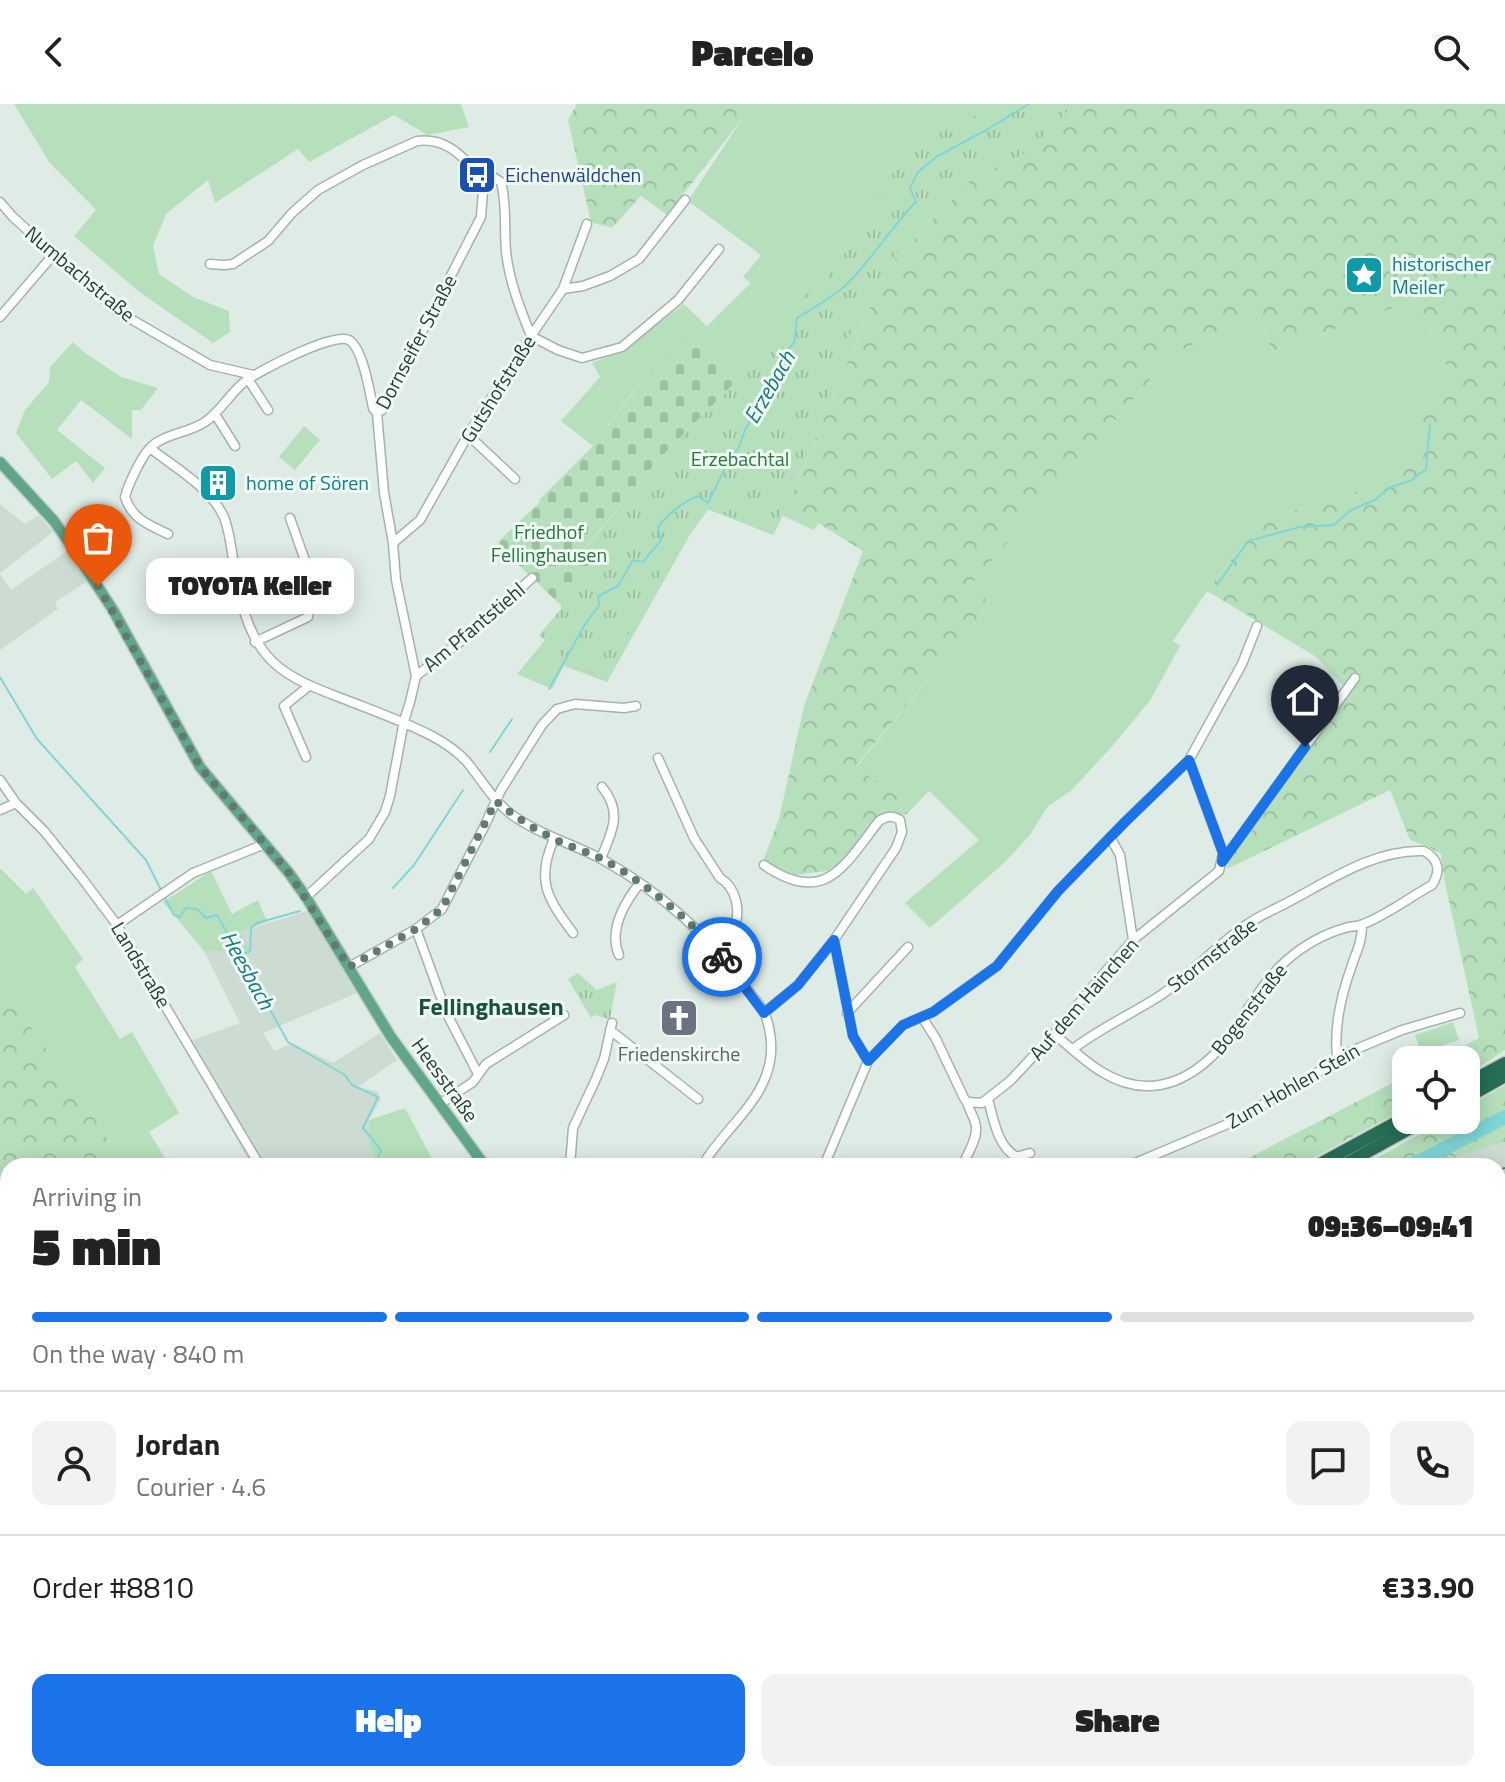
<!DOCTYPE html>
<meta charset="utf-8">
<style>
:root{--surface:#fff;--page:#f2f2f2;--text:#222;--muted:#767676;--line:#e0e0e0;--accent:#1a73e8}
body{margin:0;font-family:"Titillium Web",sans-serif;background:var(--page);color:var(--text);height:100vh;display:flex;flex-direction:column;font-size:30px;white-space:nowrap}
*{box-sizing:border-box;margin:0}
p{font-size:26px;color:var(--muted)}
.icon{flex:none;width:44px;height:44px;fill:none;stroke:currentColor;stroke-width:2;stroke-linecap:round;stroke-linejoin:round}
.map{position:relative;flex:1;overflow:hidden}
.side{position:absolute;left:0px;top:1054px;width:1506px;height:624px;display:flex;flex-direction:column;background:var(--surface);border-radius:24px 24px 0 0;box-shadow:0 4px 20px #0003}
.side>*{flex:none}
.fabs{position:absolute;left:1392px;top:942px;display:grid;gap:16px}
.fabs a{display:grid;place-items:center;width:88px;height:88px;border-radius:16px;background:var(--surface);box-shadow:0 4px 20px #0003;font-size:40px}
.pin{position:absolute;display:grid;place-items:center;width:68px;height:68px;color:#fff;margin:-82px -34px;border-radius:50% 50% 50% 0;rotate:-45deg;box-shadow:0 0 8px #0007}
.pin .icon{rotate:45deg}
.courier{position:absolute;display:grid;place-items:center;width:80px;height:80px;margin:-40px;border:6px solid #1a73e8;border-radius:50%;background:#fff;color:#222;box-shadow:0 2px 10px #0007}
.bubble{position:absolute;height:56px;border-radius:16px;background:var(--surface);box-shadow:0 4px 20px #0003;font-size:26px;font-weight:800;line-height:56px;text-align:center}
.summary em{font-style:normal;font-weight:800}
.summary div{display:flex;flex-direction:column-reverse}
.summary{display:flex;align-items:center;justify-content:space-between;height:136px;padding:0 32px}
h1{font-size:52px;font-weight:800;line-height:60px}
.bar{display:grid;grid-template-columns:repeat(4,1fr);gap:12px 8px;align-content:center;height:96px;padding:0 32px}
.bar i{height:10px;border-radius:6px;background:var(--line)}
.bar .current{background:var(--accent)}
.bar p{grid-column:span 4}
.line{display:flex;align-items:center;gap:20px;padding:0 32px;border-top:2px solid var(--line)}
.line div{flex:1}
.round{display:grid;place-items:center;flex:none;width:84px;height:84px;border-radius:16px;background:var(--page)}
.cta{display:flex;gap:16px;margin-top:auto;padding:16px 32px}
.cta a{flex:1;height:92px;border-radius:16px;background:var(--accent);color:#fff;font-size:32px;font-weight:800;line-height:92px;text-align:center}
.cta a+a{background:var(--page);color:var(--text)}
header{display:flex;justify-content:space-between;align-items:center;height:104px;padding:0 32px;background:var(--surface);font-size:36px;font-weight:800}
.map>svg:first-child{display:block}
</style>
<header><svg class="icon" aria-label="back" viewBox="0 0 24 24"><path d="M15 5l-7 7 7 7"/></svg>Parcelo<svg class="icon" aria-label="search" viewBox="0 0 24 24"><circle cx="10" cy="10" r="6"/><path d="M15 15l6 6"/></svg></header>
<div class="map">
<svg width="1505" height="1678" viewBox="0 0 1505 1678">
<defs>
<pattern id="forest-crowns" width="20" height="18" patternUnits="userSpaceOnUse" patternTransform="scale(2)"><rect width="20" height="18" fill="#b6e0bc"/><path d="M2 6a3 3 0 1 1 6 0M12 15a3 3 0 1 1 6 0" fill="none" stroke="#9cc1a2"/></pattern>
<pattern id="cemetery-stones" width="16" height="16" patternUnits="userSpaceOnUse" patternTransform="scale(2)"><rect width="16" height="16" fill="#b6e0bc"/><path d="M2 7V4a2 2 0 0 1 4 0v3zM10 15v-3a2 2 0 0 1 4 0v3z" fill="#9cc1a2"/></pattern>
<pattern id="park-tufts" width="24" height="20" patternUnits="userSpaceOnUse" patternTransform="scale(2)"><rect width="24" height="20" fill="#b6e0bc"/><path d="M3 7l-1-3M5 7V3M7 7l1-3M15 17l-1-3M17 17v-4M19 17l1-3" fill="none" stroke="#9cc1a2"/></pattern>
</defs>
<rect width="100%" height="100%" fill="#dfece5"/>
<path fill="#cddcd3" d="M 0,400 L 25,420 L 39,411 L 53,428 L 0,469 Z
M 67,447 L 88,477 L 55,498 L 58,505 L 0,546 L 0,470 L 11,486 Z
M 310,806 L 357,889 L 263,929 L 274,947 L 292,939 L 333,959 L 380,929 L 397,956 L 358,983 L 377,987 L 381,995 L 369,1016 L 368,1038 L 379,1062 L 252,1062 L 182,940 L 240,919 L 204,847 L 249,847 L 240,828 Z
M 1505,1038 L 1505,1261 L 1498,1263 L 1498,1062 L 1427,1062 Z
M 574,1670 L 786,1670 L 788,1678 L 561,1678 Z"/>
<path fill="#b6e0bc" d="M 14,0 L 461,0 L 469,23 L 427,31 L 394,11 L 309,58 L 298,45 L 215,99 L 208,76 L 166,110 L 153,142 L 159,170 L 193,193 L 229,207 L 230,228 L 213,239 L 138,187 L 74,132 L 96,106 L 49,58 Z
M 752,0 L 1045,0 L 887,163 L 783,412 L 773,431 L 705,404 L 607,578 L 564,562 L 552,585 L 517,570 L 605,464 L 585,445 L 659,355 L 739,273 L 697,230 L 693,228 L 633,288 L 593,342 L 561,317 L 600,273 L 592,259 L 623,246 L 684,200 L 707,222 L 751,179 L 743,173 L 761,151 L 688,97 Z
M 1417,195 L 1458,287 L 1421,343 L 1350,392 L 1262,415 L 1207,487 L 1173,537 L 1180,542 L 1151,595 L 1115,639 L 1071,687 L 1048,702 L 1030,731 L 1004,759 L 930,824 L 905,799 L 979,736 L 929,687 L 907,710 L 908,701 L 856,663 L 990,500 L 970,481 L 1171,252 L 1256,208 L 1273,248 Z
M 73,238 L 85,249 L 121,273 L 158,284 L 141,306 L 132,306 L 132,335 L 81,296 L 57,326 L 105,364 L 93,379 L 76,357 L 52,375 L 16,329 L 25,306 L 49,278 L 50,263 Z
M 304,322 L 320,336 L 295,366 L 279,353 Z
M 0,764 L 26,790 L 33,784 L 83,855 L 75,863 L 120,935 L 132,928 L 179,1009 L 149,1028 L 170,1062 L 125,1062 L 70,976 L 0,882 Z
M 211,767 L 232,810 L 258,796 L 267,818 L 240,828 L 250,847 L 204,847 L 163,798 Z
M 1453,918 L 1459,936 L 1421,948 L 1415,931 Z
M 405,1004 L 436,1062 L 379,1062 L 368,1038 L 369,1016 Z"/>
<path fill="url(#forest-crowns)" d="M 577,0 L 752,0 L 746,10 L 667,111 L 641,92 L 612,124 L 591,118 L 568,16 Z
M 1045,0 L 1505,0 L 1505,946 L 1466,972 L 1466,956 L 1437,956 L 1479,934 L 1445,779 L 1441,750 L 1429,743 L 1410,736 L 1390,686 L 1227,765 L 1229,754 L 1349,588 L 1326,563 L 1313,551 L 1207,487 L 1262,415 L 1350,392 L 1421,343 L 1407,309 L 1458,287 L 1417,195 L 1273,248 L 1256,208 L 1171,252 L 971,480 L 990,500 L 856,662 L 908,701 L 907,710 L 890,712 L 834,766 L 795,771 L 763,757 L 779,715 L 804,602 L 863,447 L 818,419 L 814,426 L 783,412 L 887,163 Z
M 0,882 L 70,976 L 125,1062 L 8,1062 L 8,1499 L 0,1494 Z
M 1406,972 L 1406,1004 L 1298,1062 L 1233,1062 Z
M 1505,981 L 1505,1038 L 1427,1062 L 1362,1062 L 1446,1016 L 1466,1016 L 1466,1004 Z
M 340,1670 L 476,1670 L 468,1678 L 345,1678 Z"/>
<path fill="url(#cemetery-stones)" d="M 693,228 L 697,230 L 740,273 L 659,355 L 585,444 L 606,465 L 569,509 L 509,452 L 510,450 L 498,438 L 540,398 L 539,396 L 593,342 L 633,289 L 647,273 Z"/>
<path fill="url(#park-tufts)" d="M 999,0 L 1007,2 L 1009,0 L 1074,0 L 1029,47 L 957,83 L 932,101 L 913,121 L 851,227 L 829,295 L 775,427 L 708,406 L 667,461 L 618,548 L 605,574 L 565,559 L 565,555 L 539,531 L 561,505 L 561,498 L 604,462 L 588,444 L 681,334 L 779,234 L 789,212 L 802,194 L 826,175 L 838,156 L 858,137 L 868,123 L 881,88 L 893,69 L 908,50 L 940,23 L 945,27 Z
M 578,869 L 597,886 L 617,878 L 610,914 L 608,915 L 595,911 L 591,914 L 568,875 Z"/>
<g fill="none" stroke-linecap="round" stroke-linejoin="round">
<path stroke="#81d5d7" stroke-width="2" d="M 1217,481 L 1248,437 L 1300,423 L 1334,421 L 1351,406 L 1375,396 L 1389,384 L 1412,376 L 1426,365 L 1430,320
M 0,573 L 37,635 L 146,756 L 162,788
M 549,585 L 584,522 L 599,501 L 598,492 L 618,482 L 633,456 L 643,458 L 661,436 L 658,423 C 670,409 681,399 698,392 L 708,399 L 727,360 L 739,343 L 745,326 L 768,286 L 783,251 L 794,239 L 797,214 C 814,204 831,194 846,181 C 871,157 891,123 916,98 L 910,84 L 918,68 L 936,53 L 988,25 L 1029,0
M 490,648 L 512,615
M 393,784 L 414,761 L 463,686
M 165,794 L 174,811 L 180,813 L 186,804 L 197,805 L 206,814 L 217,811 L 288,938 L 345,971 L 352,981 L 378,993 L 363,1024 L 381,1046 L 376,1059 L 377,1062
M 240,852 L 250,847 L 251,824 L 257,819 L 300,807"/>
<path stroke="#81d5d7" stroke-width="14" d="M 1411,1062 L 1505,1013
M 368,1678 L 378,1670"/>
<defs>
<path id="minor" d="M 484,74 L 490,71 L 501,78 C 507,100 504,124 506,147 C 509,177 520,204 531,232 L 558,246 L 582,254 L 622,243 L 678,196 L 719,145
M 0,98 L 13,113 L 117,207 L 210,261 L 253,271
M 210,160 L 224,161 L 233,160 L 268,137 L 292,109 L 318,86 L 363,61 L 417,37 C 449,33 463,55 484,74 L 481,113 L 382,306 L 377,309 L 384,389 L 393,439 L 396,476 L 416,572 L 410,598 L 404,617 L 390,692 L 385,708 L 369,735 L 306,793
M 563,185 L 583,182 L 610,172 L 639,155 L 685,96
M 0,213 L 54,150
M 248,275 L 268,306
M 215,310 L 235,342
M 468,331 L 515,375
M 150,344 C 175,364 210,383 224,413 C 229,426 231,441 233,455 C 239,491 246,533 274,559 C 295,578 323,587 349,597 C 377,608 405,618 432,632 C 445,639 456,646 466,657 C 483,677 495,701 518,715 C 545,733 577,741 605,757 C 660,788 711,833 747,885 C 753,893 761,901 765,910 C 770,923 773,942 770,957 C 763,999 722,1027 702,1062
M 168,430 C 149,421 132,415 125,393 C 128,381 141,353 150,344 C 163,330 189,329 205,318 C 220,308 229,291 243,279 C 258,267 333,228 349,236 C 363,244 370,289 373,304 L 377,309
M 393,439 L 420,416 L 468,331 L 531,232 L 563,185 L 587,120
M 255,538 L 308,513 L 314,482 L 290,414
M 416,572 L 473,528 L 532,474
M 306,653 L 284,602 L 309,582
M 658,654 L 694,734 L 720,774 C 736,783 742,808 733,825 C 729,833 721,839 716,845
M 0,676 L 16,699 L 44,727 L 81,773 L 117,821 L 260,1062
M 0,706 L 16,699
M 1110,733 L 1120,751 L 1133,836
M 554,735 C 535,777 548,795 573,829
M 601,754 C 612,728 623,708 602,683
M 1222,758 L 1355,574
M 764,761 C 825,803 844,762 879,717 C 887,712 892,711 900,716 L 902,728 L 896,744 L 834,836
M 117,821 L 193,769 L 265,740
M 416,825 L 447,910 L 478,970
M 619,851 C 608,826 625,798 640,779
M 349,863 L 416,825 L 442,805 L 484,723 L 501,686 L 542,621 L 557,605 L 575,600 L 624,604 L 636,602
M 764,909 L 798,881 L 834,836 L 853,932 L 868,957
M 847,909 L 908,843
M 922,913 L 936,935 L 964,994 L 967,998 L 982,999 L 1010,977 L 1054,930 L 1099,875 L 1133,836 L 1219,767 L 1223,749 L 1189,656
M 610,926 L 698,995
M 1054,930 C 1070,943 1085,958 1102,968 C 1154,1000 1200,973 1232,929 C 1249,904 1264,876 1287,856 C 1303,842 1324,830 1345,824 C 1351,822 1357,823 1363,820 C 1385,812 1410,793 1432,781 C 1441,767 1439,755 1424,747 C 1377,745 1333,774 1294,795 C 1278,804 1260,811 1246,821 C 1216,842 1191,870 1161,891 C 1132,910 1100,924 1073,945
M 1337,953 C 1334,924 1341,892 1351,864 C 1356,848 1362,839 1362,821
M 988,995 C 993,1014 998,1044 1017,1053 L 1030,1049
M 440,1000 L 473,978 L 486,960 L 564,911
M 570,1062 L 573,1024 L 595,977 L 604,955 L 612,919
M 824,1062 L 868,957 L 903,921 L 933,908 L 997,862 L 1058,787 L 1125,718 L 1189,656 L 1242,560 L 1257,522
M 962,1062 C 967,1051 977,1036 976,1024 C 976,1015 969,1007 967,998
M 1128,1062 L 1230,1019 L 1296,982 L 1323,965 L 1337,953 L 1402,926 L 1460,909
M 1498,1486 L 1505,1483
M 0,1550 L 8,1553
M 1498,1578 L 1505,1575
M 0,1581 L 8,1580
M 0,1650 L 8,1648
M 182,1670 L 207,1678
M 1015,1670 L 1020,1678
M 313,1678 L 323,1670
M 1198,1678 L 1200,1670
M 1277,1678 L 1281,1670
M 1402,1678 L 1405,1670"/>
<path id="major" d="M 0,358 L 54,417 L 74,446 L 113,506 L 200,663 L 289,769 L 306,793 L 391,933 L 485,1062
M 1498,1404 L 1505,1400
M 798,1670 L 801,1678
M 807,1670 L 812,1678
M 967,1678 L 983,1670"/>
<path id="highway" d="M 1466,980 L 1505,959
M 1466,994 L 1505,972
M 1316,1062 L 1406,1013
M 1342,1062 L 1425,1016
M 485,1678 L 493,1670
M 503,1678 L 512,1670
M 523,1678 L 532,1670"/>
</defs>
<use href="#minor" stroke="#a2b4ab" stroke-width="11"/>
<use href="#major" stroke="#c0c9c5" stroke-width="13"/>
<use href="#highway" stroke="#c0c9c5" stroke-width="15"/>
<use href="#minor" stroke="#fff" stroke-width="8"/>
<use href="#major" stroke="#5fa68b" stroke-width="10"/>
<use href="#highway" stroke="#286d56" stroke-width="12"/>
<path stroke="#597a6d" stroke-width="2" stroke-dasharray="16 8" stroke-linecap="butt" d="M 1498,1066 L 1505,1064
M 1498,1250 L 1505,1247
M 570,1678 L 583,1670
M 593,1678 L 607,1670"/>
</g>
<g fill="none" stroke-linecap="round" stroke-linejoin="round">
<path stroke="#627b70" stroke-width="8" stroke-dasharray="0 14.4" d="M 98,482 L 200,663 L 289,769 L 349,863 L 416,825 L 442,805 L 496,697 C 514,712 532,724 553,734 C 569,743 587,747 604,756 C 643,777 694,819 722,853"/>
<path stroke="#1a73e8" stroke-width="10" d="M 722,853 L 764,909 L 798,881 L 834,836 L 853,932 L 868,957 L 903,921 L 933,908 L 997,862 L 1058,787 L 1125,718 L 1189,656 L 1223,749 L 1222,758 L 1305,643"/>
</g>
<defs>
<symbol id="bus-square" viewBox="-11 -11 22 22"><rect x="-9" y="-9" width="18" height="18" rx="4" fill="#1a4fb4" stroke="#f0f8f3"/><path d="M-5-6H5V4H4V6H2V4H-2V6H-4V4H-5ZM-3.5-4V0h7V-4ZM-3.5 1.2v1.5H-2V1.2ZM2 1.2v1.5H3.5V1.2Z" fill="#fff"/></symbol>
<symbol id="sight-square" viewBox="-11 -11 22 22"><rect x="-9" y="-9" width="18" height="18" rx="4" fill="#0f9aa8" stroke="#f0f8f3"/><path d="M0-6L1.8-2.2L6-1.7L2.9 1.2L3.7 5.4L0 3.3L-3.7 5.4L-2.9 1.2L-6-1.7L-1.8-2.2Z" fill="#fff"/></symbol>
<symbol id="building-square" viewBox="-11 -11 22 22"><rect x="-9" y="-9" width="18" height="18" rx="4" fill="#0f9aa8" stroke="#f0f8f3"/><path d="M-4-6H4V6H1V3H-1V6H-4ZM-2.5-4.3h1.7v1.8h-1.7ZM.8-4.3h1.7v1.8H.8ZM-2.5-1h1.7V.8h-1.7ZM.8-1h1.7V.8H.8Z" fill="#fff"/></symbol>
<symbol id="church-square" viewBox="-11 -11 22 22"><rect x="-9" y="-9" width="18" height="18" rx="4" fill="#6b7280" stroke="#f0f8f3"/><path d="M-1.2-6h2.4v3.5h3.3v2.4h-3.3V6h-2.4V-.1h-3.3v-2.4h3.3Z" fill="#fff"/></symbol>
</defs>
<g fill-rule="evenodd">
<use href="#bus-square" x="455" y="49" width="44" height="44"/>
<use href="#sight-square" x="1342" y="149" width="44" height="44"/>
<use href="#building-square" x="196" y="357" width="44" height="44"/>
<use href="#church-square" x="657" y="892" width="44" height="44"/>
</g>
<g text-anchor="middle" stroke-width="6" stroke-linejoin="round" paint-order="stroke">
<g font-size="20" fill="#164399" stroke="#f0f8f3" text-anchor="start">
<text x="505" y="78">Eichenwäldchen</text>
</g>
<g font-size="20" fill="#0d838f" stroke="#f0f8f3" text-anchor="start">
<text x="1392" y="167">historischer<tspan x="1392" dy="23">Meiler</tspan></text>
<text x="246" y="386">home of Sören</text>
</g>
<g font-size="20" fill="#1f3e31" stroke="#f0f8f3">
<text transform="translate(80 170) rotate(40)" y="7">Numbachstraße</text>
<text transform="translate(416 238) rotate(-62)" y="7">Dornseifer Straße</text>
<text transform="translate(498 285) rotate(-58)" y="7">Gutshofstraße</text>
<text transform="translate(474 523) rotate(-40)" y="7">Am Pfantstiehl</text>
<text transform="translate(1212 851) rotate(-38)" y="7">Stormstraße</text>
<text transform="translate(141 861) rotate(59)" y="7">Landstraße</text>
<text transform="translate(1084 895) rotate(-49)" y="7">Auf dem Hainchen</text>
<text transform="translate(1249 905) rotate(-52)" y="7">Bogenstraße</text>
<text transform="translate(445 976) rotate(54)" y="7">Heesstraße</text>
<text transform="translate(1293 982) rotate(-30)" y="7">Zum Hohlen Stein</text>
</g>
<g font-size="20" fill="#25793a" stroke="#f0f8f3">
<text x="740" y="362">Erzebachtal</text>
<text x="549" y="435">Friedhof<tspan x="549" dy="23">Fellinghausen</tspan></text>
</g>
<g font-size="20" fill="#5b616d" stroke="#f0f8f3">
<text x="679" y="957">Friedenskirche</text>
</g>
<g font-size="22" font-style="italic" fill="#137b7f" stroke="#f0f8f3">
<text transform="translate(769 283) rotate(-60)" y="8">Erzebach</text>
<text transform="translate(248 866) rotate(61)" y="8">Heesbach</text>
</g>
<g font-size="24" font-weight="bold" fill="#19523d" stroke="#f0f8f3">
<text x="491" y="911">Fellinghausen</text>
</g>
</g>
</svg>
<div class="fabs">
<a><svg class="icon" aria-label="locate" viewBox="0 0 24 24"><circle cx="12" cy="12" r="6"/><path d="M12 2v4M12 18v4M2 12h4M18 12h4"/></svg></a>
</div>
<div class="pin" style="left:98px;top:482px;background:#ea580c"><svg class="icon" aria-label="bag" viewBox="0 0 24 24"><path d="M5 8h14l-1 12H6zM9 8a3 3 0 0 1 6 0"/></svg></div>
<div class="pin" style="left:1305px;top:643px;background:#1f2937"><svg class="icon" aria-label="home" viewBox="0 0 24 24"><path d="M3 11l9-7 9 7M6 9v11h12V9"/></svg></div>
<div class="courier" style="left:722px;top:853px"><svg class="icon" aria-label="bike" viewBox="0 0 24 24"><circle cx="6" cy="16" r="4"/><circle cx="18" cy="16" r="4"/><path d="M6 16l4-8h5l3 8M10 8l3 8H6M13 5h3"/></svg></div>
<div class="bubble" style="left:146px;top:454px;width:208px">TOYOTA Keller</div>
<section class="side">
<div class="summary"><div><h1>5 min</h1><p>Arriving in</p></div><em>09:36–09:41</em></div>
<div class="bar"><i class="current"></i><i class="current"></i><i class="current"></i><i></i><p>On the way · 840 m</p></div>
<div class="line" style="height:144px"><a class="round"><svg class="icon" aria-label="person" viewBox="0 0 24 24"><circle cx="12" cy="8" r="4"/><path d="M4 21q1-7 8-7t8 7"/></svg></a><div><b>Jordan</b><p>Courier · 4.6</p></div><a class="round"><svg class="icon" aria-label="chat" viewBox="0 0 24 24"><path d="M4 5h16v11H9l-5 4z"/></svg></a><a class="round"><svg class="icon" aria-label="phone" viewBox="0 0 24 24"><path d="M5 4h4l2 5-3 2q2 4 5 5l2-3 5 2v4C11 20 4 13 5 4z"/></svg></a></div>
<div class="line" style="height:104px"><div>Order #8810</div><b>€33.90</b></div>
<div class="cta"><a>Help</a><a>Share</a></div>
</section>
</div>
